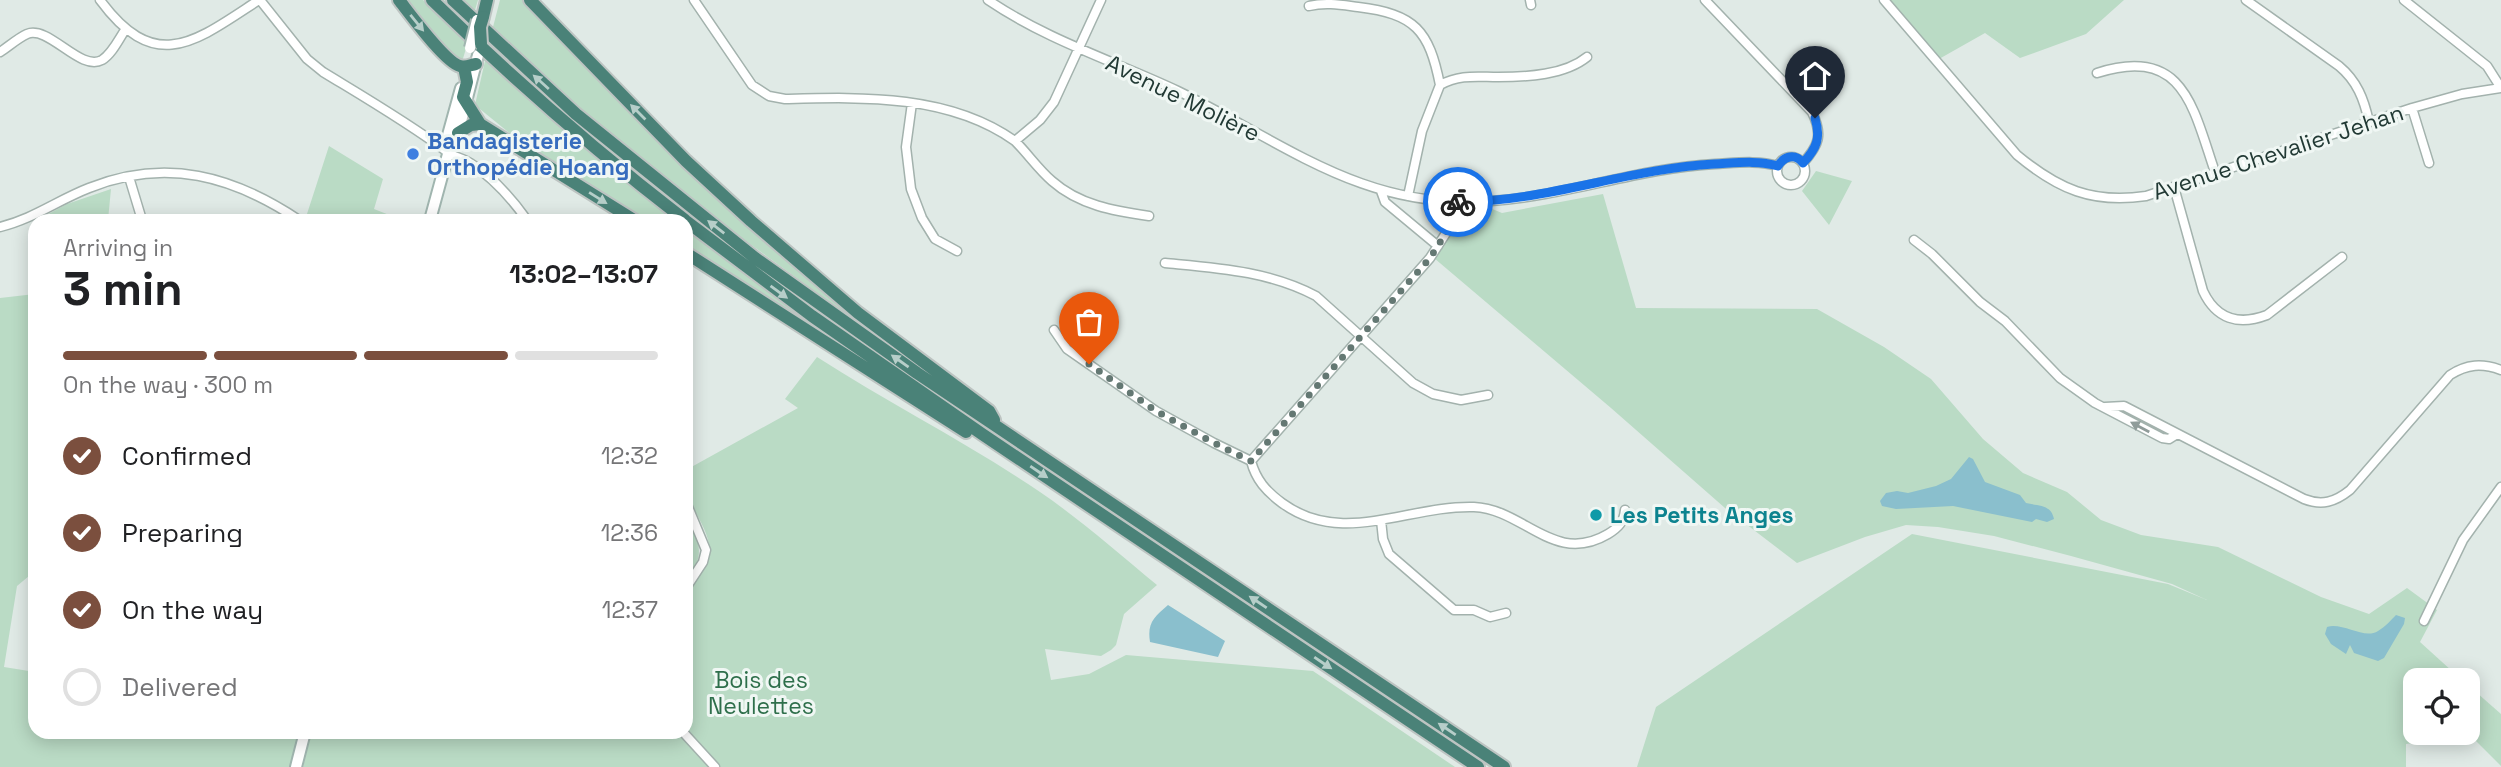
<!DOCTYPE html>
<meta charset="utf-8">
<style>
:root{--surface:#fff;--page:#f6f6f6;--text:#202124;--muted:#757577;--line:#e0e0e0;--accent:#7b4f3e}
body{margin:0;font-family:"Space Grotesk",sans-serif;background:var(--page);color:var(--text);height:100vh;display:flex;flex-direction:column;font-size:26px;white-space:nowrap}
*{box-sizing:border-box;margin:0}
p{font-size:23px;color:var(--muted)}
.icon{flex:none;width:38px;height:38px;fill:none;stroke:currentColor;stroke-width:2;stroke-linecap:round;stroke-linejoin:round}
.map{position:relative;flex:1;overflow:hidden}
.drawer{position:absolute;left:28px;top:214px;width:665px;height:525px;display:flex;flex-direction:column;background:var(--surface);border-radius:21px;box-shadow:0 4px 18px #0003}
.drawer>*{flex:none}
.buttons{position:absolute;left:2403px;top:668px;display:grid;gap:14px}
.buttons a{display:grid;place-items:center;width:77px;height:77px;border-radius:14px;background:var(--surface);box-shadow:0 4px 18px #0003;font-size:35px}
.pin{position:absolute;display:grid;place-items:center;width:60px;height:60px;color:#fff;margin:-72px -30px;border-radius:50% 50% 50% 0;rotate:-45deg;box-shadow:0 0 7px #0007}
.pin .icon{rotate:45deg}
.courier{position:absolute;display:grid;place-items:center;width:70px;height:70px;margin:-35px;border:5px solid #1a73e8;border-radius:50%;background:#fff;color:#222;box-shadow:0 2px 9px #0007}
.headline em{font-style:normal;font-weight:700}
.headline div{display:flex;flex-direction:column-reverse}
.headline{display:flex;align-items:center;justify-content:space-between;height:119px;padding:0 35px}
h1{font-size:46px;font-weight:700;line-height:52px}
.bar{display:grid;grid-template-columns:repeat(4,1fr);gap:10px 7px;align-content:center;height:84px;padding:0 35px}
.bar i{height:9px;border-radius:5px;background:var(--line)}
.bar .on{background:var(--accent)}
.bar p{grid-column:span 4}
ol{padding:0 35px;list-style:none}
li{display:flex;align-items:center;gap:21px;height:77px}
li p{margin-inline-start:auto}
li .icon{padding:7px;border-radius:50%;background:var(--accent);color:#fff;stroke-width:4}
li:last-child{color:var(--muted)}
li i{width:38px;height:38px;border:4px solid var(--line);border-radius:50%}
.map>svg:first-child{display:block}
</style>
<div class="map">
<svg width="2501" height="767" viewBox="0 0 2501 767">
<rect width="100%" height="100%" fill="#e0eae6"/>
<path fill="#badbc5" d="M 407,0 L 423,0 L 528,97 L 676,220 L 643,220 L 523,144 L 475,105 L 485,61 L 467,45 L 462,62 L 450,53 Z
M 441,0 L 444,0 C 515,67 587,132 664,193 C 798,299 943,394 1084,492 L 1082,494 C 940,398 798,303 663,196 C 585,135 512,68 441,0 Z
M 461,0 L 478,0 L 475,10 L 493,27 L 500,0 L 524,0 L 564,45 L 686,169 L 816,287 L 882,340 C 811,288 738,237 669,182 C 596,125 528,63 461,0 Z
M 1888,0 L 2124,0 L 2086,34 L 2020,58 L 1985,33 L 1939,59 Z
M 329,146 L 383,179 L 374,209 L 402,220 L 311,220 L 306,217 Z
M 1816,171 L 1852,181 L 1829,225 L 1802,191 Z
M 111,189 L 108,220 L 37,220 L 67,204 Z
M 1603,194 L 1636,308 L 1817,309 L 1884,347 L 1931,379 L 1983,439 L 2023,473 L 2067,492 L 2101,520 L 2141,535 L 2218,547 L 2321,597 L 2369,614 L 2407,588 L 2437,610 L 2420,642 L 2463,681 L 2415,681 L 2415,733 L 2468,733 L 2468,685 L 2501,714 L 2501,766 L 2470,735 L 2406,744 L 2406,767 L 1637,767 L 1656,707 L 1912,534 L 2168,584 L 2207,600 L 2172,584 L 2071,556 L 1994,536 L 1938,527 L 1906,525 L 1865,537 L 1797,563 L 1725,508 L 1611,408 L 1434,258 L 1452,231 L 1461,205 L 1485,206 L 1502,213 Z
M 686,228 L 782,301 L 902,387 L 686,248 Z
M 35,294 L 35,571 L 17,586 L 4,667 L 35,672 L 35,732 L 299,732 L 290,767 L 0,767 L 0,298 Z
M 817,357 C 890,404 968,443 1040,492 C 1081,520 1118,553 1157,585 L 1124,614 L 1116,645 L 1111,650 L 1101,656 L 1045,649 L 1051,680 L 1089,674 L 1126,655 L 1313,671 L 1455,767 L 303,767 L 311,732 L 686,732 L 686,513 C 694,531 704,546 696,565 L 701,572 C 723,545 696,520 687,493 C 685,487 686,478 686,470 L 798,408 L 785,399 Z
M 1129,524 L 1136,527 L 1493,767 L 1489,767 L 1134,530 Z"/>
<path fill="#8abfcd" d="M 1969,457 L 1973,459 L 1985,482 L 2020,495 L 2026,503 C 2038,506 2051,504 2054,519 L 2047,522 L 2036,519 L 2032,522 L 1953,506 L 1896,509 L 1882,506 L 1880,501 L 1886,493 L 1897,491 L 1908,493 L 1936,486 L 1951,479 Z
M 1168,605 L 1225,641 L 1218,657 L 1150,642 C 1147,623 1154,617 1168,605 Z
M 2396,615 L 2405,618 L 2404,624 L 2384,658 L 2378,661 L 2354,653 L 2350,645 L 2346,654 L 2331,644 L 2325,634 L 2327,627 C 2343,622 2364,640 2378,631 C 2385,627 2391,620 2396,615 Z"/>
<g fill="none" stroke-linecap="round" stroke-linejoin="round">
<defs>
<path id="minor" d="M 100,0 C 156,76 196,41 259,0
M 260,0 L 307,59 L 323,72 C 364,97 407,122 446,151 C 453,157 463,158 470,163 C 493,177 512,199 527,220
M 694,0 L 752,85 L 769,96 L 785,99 C 862,97 949,94 1015,141 L 1040,120 L 1054,102 L 1101,0
M 988,0 C 1047,40 1114,61 1178,91 C 1285,143 1364,211 1491,201 C 1567,196 1638,168 1715,164 C 1736,163 1757,160 1778,166
M 1530,0 L 1531,5
M 1705,0 L 1812,112 C 1823,135 1819,145 1803,163
M 1884,0 L 2017,155 C 2058,189 2092,204 2146,196 L 2412,108 L 2462,94 L 2501,88
M 2246,0 L 2339,66 C 2357,81 2364,99 2369,122
M 2404,0 L 2487,66 L 2501,88
M 1309,6 C 1326,2 1342,5 1358,7 C 1415,14 1429,30 1440,85
M 0,52 C 8,47 18,38 27,34 C 49,25 80,72 102,60 C 112,54 119,39 125,30
M 2097,73 C 2184,45 2193,108 2215,172
M 912,103 L 906,147 L 911,189 L 922,218 L 935,239 L 957,251
M 2412,108 L 2429,163
M 1015,141 C 1028,154 1038,169 1052,181 C 1079,205 1114,211 1149,216
M1777 171a14 14 0 1 1 28 0a14 14 0 1 1-28 0Z
M 129,177 L 142,220
M 2174,187 L 2203,291 C 2216,319 2238,326 2267,315 L 2342,257
M 1381,191 L 1385,202 L 1438,246
M 1408,196 L 1422,131 L 1440,85 C 1460,74 1477,77 1498,77 C 1527,77 1565,75 1587,57
M 0,227 C 33,219 58,200 89,188 C 166,157 233,176 299,220
M 1914,240 L 1932,254 L 1980,302 L 2005,321 L 2060,378 L 2095,403 L 2162,438 L 2169,439 L 2177,434
M 1165,263 C 1217,268 1269,271 1316,296 L 1413,383 L 1433,394 L 1461,400 L 1488,395
M 1054,330 L 1067,349 L 1156,411 L 1214,443 L 1251,461
M 2105,407 L 2124,406 L 2304,499 C 2322,506 2335,502 2350,490 L 2450,375 C 2467,364 2482,363 2501,370
M 1251,461 C 1256,480 1266,491 1282,503 C 1342,547 1408,505 1474,507 C 1524,509 1554,566 1608,534 C 1618,528 1624,522 1625,510
M 1251,461 L 1430,258 L 1448,230 L 1456,202
M 686,502 L 706,550 L 703,562 L 686,588
M 1381,520 L 1383,539 L 1389,554 L 1454,610 L 1474,610 L 1490,617 L 1506,613
M 2424,621 L 2463,540 L 2501,487
M 683,732 L 715,767"/>
<path id="secondary" d="M 448,151 L 448,135 L 461,88
M 430,220 L 448,154 L 458,133 L 478,55
M 296,767 L 305,732"/>
<path id="trunk" d="M 399,0 C 410,14 445,62 460,66 C 466,68 470,65 476,64
M 432,0 C 512,78 597,152 685,220
M 453,0 L 576,114 L 755,258 L 917,373 L 1504,767
M 530,0 L 686,161 L 751,221 L 858,313 L 989,411 L 994,420
M 483,17 L 487,0
M 465,72 L 467,82 L 463,97 L 480,124 L 634,220
M 458,133 L 471,125 L 480,124
M 686,221 L 812,316 L 982,434 L 1478,767
M 686,253 L 966,432"/>
</defs>
<use href="#minor" stroke="#a3b2ad" stroke-width="11"/>
<use href="#secondary" stroke="#a0b5af" stroke-width="14"/>
<use href="#trunk" stroke="#bdc4c2" stroke-width="16"/>
<use href="#minor" stroke="#fff" stroke-width="8"/>
<use href="#secondary" stroke="#fff" stroke-width="10"/>
<use href="#trunk" stroke="#4a8278" stroke-width="12"/>
<defs>
<path id="secondary-bridge" d="M 470,48 L 477,20"/>
<path id="trunk-bridge" d="M 481,44 L 480,27 L 483,17"/>
</defs>
<use href="#secondary-bridge" stroke="#a0b5af" stroke-width="14" stroke-linecap="butt"/>
<use href="#trunk-bridge" stroke="#bdc4c2" stroke-width="16" stroke-linecap="butt"/>
<use href="#secondary-bridge" stroke="#fff" stroke-width="10"/>
<use href="#trunk-bridge" stroke="#4a8278" stroke-width="12"/>
</g>
<defs><path id="oneway-solid" d="M-6-.8H1V-3.2L6.5 0L1 3.2V.8H-6Z" transform="scale(1.75)"/></defs>
<g fill="#b6cec9">
<use href="#oneway-solid" transform="translate(417 23) rotate(51)"/>
<use href="#oneway-solid" transform="translate(541 82) rotate(-138)"/>
<use href="#oneway-solid" transform="translate(638 112) rotate(-135)"/>
<use href="#oneway-solid" transform="translate(598 198) rotate(32)"/>
<use href="#oneway-solid" transform="translate(716 227) rotate(-142)"/>
<use href="#oneway-solid" transform="translate(779 292) rotate(36)"/>
<use href="#oneway-solid" transform="translate(900 361) rotate(-145)"/>
<use href="#oneway-solid" transform="translate(1039 472) rotate(34)"/>
<use href="#oneway-solid" transform="translate(1258 602) rotate(-146)"/>
<use href="#oneway-solid" transform="translate(1323 663) rotate(34)"/>
<use href="#oneway-solid" transform="translate(1447 729) rotate(-146)"/>
</g>
<use fill="#909c9a" href="#oneway-solid" transform="translate(2140 427) rotate(-152)"/>
<g fill="none" stroke-linecap="round" stroke-linejoin="round">
<path stroke="#647873" stroke-width="7" stroke-dasharray="0 12.6" d="M 1089,364 L 1156,411 L 1214,443 L 1251,461 L 1430,258 L 1448,230 L 1456,202 L 1458,202"/>
<path stroke="#1a73e8" stroke-width="9" d="M 1458,202 C 1545,202 1627,169 1714,164 C 1736,163 1757,160 1778,166 C 1784,156 1795,153 1803,163 C 1817,148 1821,138 1815,118"/>
</g>
<circle fill="#3f7fe0" stroke="#f0f7f4" stroke-width="2.5" cx="413" cy="154" r="7"/>
<circle fill="#0f9aa8" stroke="#f0f7f4" stroke-width="2.5" cx="1596" cy="515" r="7"/>
<g text-anchor="middle" stroke-width="6" stroke-linejoin="round" paint-order="stroke">
<g font-size="23" fill="#223a35" stroke="#f0f7f4">
<text transform="translate(1183 98) rotate(26)" y="8">Avenue Molière</text>
<text transform="translate(2278 152) rotate(-18)" y="8">Avenue Chevalier Jehan</text>
</g>
<g font-size="23" font-weight="bold" fill="#366cbe" stroke="#f0f7f4" text-anchor="start">
<text x="427" y="149">Bandagisterie<tspan x="427" dy="26">Orthopédie Hoang</tspan></text>
</g>
<g font-size="23" font-weight="bold" fill="#0d838f" stroke="#f0f7f4" text-anchor="start">
<text x="1610" y="523">Les Petits Anges</text>
</g>
<g font-size="23" fill="#2e6f4b" stroke="#f0f7f4">
<text x="761" y="688">Bois des<tspan x="761" dy="26">Neulettes</tspan></text>
</g>
</g>
</svg>
<div class="buttons">
<a><svg class="icon" aria-label="locate" viewBox="0 0 24 24"><circle cx="12" cy="12" r="6"/><path d="M12 2v4M12 18v4M2 12h4M18 12h4"/></svg></a>
</div>
<div class="pin" style="left:1089px;top:364px;background:#ea580c"><svg class="icon" aria-label="bag" viewBox="0 0 24 24"><path d="M5 8h14l-1 12H6zM9 8a3 3 0 0 1 6 0"/></svg></div>
<div class="pin" style="left:1815px;top:118px;background:#1f2937"><svg class="icon" aria-label="home" viewBox="0 0 24 24"><path d="M3 11l9-7 9 7M6 9v11h12V9"/></svg></div>
<div class="courier" style="left:1458px;top:202px"><svg class="icon" aria-label="bike" viewBox="0 0 24 24"><circle cx="6" cy="16" r="4"/><circle cx="18" cy="16" r="4"/><path d="M6 16l4-8h5l3 8M10 8l3 8H6M13 5h3"/></svg></div>
<section class="drawer">
<div class="headline"><div><h1>3 min</h1><p>Arriving in</p></div><em>13:02–13:07</em></div>
<div class="bar"><i class="on"></i><i class="on"></i><i class="on"></i><i></i><p>On the way · 300 m</p></div>
<ol>
<li><svg class="icon" aria-label="check" viewBox="0 0 24 24"><path d="M5 12l5 5 9-10"/></svg>Confirmed<p>12:32</p></li>
<li><svg class="icon" aria-label="check" viewBox="0 0 24 24"><path d="M5 12l5 5 9-10"/></svg>Preparing<p>12:36</p></li>
<li><svg class="icon" aria-label="check" viewBox="0 0 24 24"><path d="M5 12l5 5 9-10"/></svg>On the way<p>12:37</p></li>
<li><i></i>Delivered</li>
</ol>
</section>
</div>
